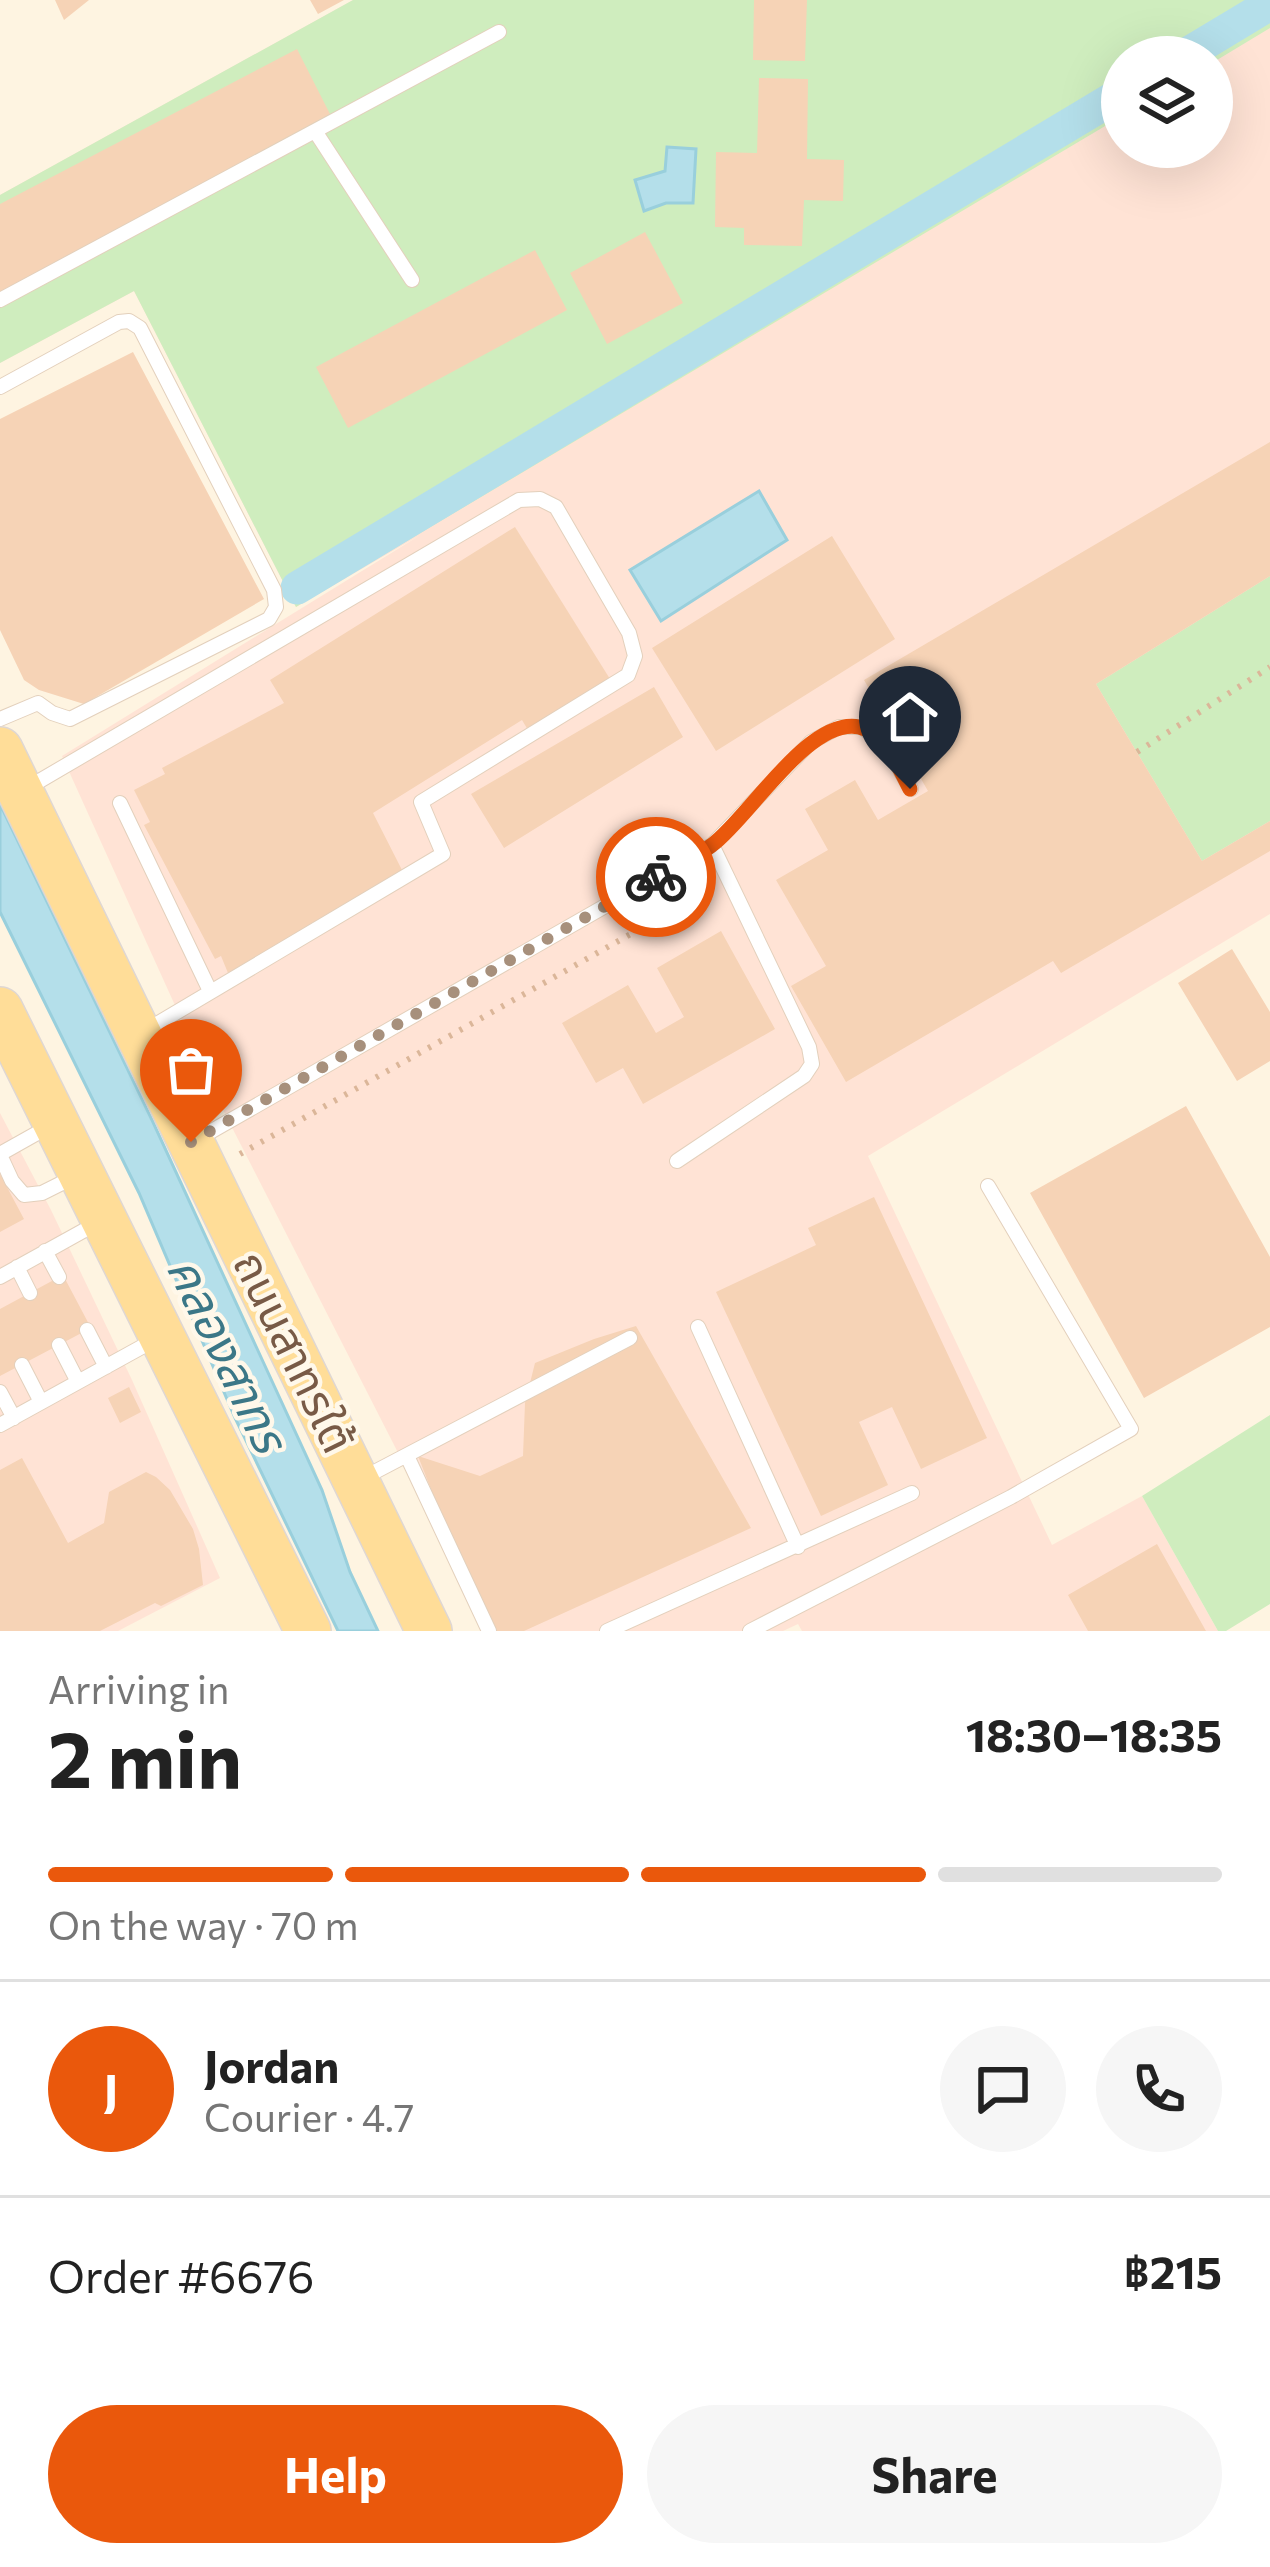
<!DOCTYPE html>
<meta charset="utf-8">
<style>
:root{--surface:#fff;--page:#f6f6f6;--text:#222;--muted:#767676;--line:#e0e0e0;--accent:#ea580c}
body{margin:0;font-family:Commissioner,"Noto Sans Thai",sans-serif;background:var(--page);color:var(--text);height:100vh;display:flex;flex-direction:column;font-size:45px;white-space:nowrap}
*{box-sizing:border-box;margin:0}
p{font-size:39px;color:var(--muted)}
.icon{flex:none;width:66px;height:66px;fill:none;stroke:currentColor;stroke-width:2;stroke-linecap:round;stroke-linejoin:round}
.map{position:relative;height:1631px;overflow:hidden}
.details{display:flex;flex-direction:column;background:var(--surface);flex:1}
.details>*{flex:none}
.buttons{position:absolute;left:1101px;top:36px;display:grid;gap:24px}
.buttons a{display:grid;place-items:center;width:132px;height:132px;border-radius:50%;background:var(--surface);box-shadow:0 12px 48px #0002;font-size:60px}
.pin{position:absolute;display:grid;place-items:center;width:102px;height:102px;color:#fff;margin:-123px -51px;border-radius:50% 50% 50% 0;rotate:-45deg;box-shadow:0 0 12px #0007}
.pin .icon{rotate:45deg}
.courier{position:absolute;display:grid;place-items:center;width:120px;height:120px;margin:-60px;border:9px solid #ea580c;border-radius:50%;background:#fff;color:#222;box-shadow:0 3px 15px #0007}
.summary em{font-style:normal;font-weight:700}
.summary div{display:flex;flex-direction:column-reverse}
.summary{display:flex;align-items:center;justify-content:space-between;height:204px;padding:0 48px}
h1{font-size:78px;font-weight:700;line-height:90px}
.bar{display:grid;grid-template-columns:repeat(4,1fr);gap:18px 12px;align-content:center;height:144px;padding:0 48px}
.bar i{height:15px;border-radius:9px;background:var(--line)}
.bar .on{background:var(--accent)}
.bar p{grid-column:span 4}
.line{display:flex;align-items:center;gap:30px;padding:0 48px;border-top:3px solid var(--line)}
.line div{flex:1}
.round{display:grid;place-items:center;flex:none;width:126px;height:126px;border-radius:63px;background:var(--page)}
.cta{display:flex;gap:24px;margin-top:auto;padding:24px 48px}
.cta a{flex:1;height:138px;border-radius:72px;background:var(--accent);color:#fff;font-size:48px;font-weight:700;line-height:138px;text-align:center}
.cta a+a{background:var(--page);color:var(--text)}
.map>svg:first-child{display:block}
</style>
<div class="map">
<svg width="1270" height="1631" viewBox="0 0 1270 1631">
<rect width="100%" height="100%" fill="#fef4e1"/>
<path fill="#ffe3d5" fill-rule="evenodd" d="M 353,0 L 1270,0 L 1270,914 L 868,1156 L 1052,1545 L 1142,1496 L 1218,1631 L 802,1631 L 798,1624 L 783,1631 L 489,1631 L 217,1098 L 62,756 L 422,534 L 296,607 L 134,291 L 0,363 L 0,195 ZM 1122,57 L 1212,57 L 1212,147 L 1122,147 Z
M 0,1113 L 51,1210 L 132,1380 L 220,1578 L 118,1631 L 0,1631 Z"/>
<path fill="#cfedbe" d="M 353,0 L 1270,0 L 1270,28 L 1212,63 L 1212,57 L 1122,57 L 1122,116 L 296,607 L 134,291 L 0,363 L 0,195 Z
M 1270,576 L 1270,821 L 1202,861 L 1096,684 Z
M 1270,1415 L 1270,1604 L 1226,1631 L 1218,1631 L 1142,1496 Z"/>
<path fill="#b4dfea" stroke="#99cfdc" stroke-width="3" d="M 667,147 L 696,149 L 693,203 L 666,203 L 644,211 L 635,180 L 665,171 Z
M 759,491 L 787,540 L 661,621 L 630,570 Z
M 0,804 L 152,1120 L 322,1490 L 350,1572 L 378,1631 L 338,1631 L 235,1418 L 139,1193 L 0,912 Z"/>
<g fill="none" stroke-linecap="round" stroke-linejoin="round">
<path stroke="#b4dfea" stroke-width="33" d="M 1182,57 L 1270,4
M 297,588 L 1122,93"/>
</g>
<path fill="#f6d3b6" d="M 55,0 L 89,0 L 64,20 Z
M 310,0 L 344,0 L 318,14 Z
M 754,0 L 807,0 L 805,61 L 753,60 Z
M 297,49 L 330,114 L 0,292 L 0,204 Z
M 759,78 L 808,79 L 807,159 L 844,160 L 843,201 L 804,200 L 802,246 L 744,245 L 744,228 L 715,227 L 716,152 L 757,153 Z
M 645,232 L 683,303 L 607,344 L 570,273 Z
M 535,250 L 567,310 L 348,428 L 316,367 Z
M 133,352 L 264,599 L 84,704 L 39,690 L 24,680 L 0,630 L 0,419 Z
M 1270,442 L 1270,576 L 1096,684 L 1202,861 L 1270,821 L 1270,851 L 1061,973 L 1053,961 L 846,1082 L 791,986 L 826,966 L 776,880 L 828,850 L 805,809 L 855,780 L 878,820 L 928,791 L 864,680 Z
M 515,527 L 610,679 L 528,730 L 522,720 L 373,813 L 403,872 L 392,881 L 228,973 L 221,956 L 215,959 L 144,825 L 150,822 L 134,790 L 165,774 L 162,768 L 284,703 L 270,680 Z
M 832,536 L 895,639 L 716,751 L 652,648 Z
M 654,687 L 683,737 L 504,848 L 471,794 Z
M 721,931 L 775,1029 L 643,1104 L 623,1068 L 596,1083 L 562,1023 L 628,985 L 656,1033 L 684,1017 L 657,968 Z
M 1232,949 L 1270,1012 L 1270,1061 L 1237,1081 L 1178,983 Z
M 1186,1106 L 1270,1257 L 1270,1327 L 1144,1398 L 1030,1193 Z
M 0,1174 L 24,1219 L 0,1232 Z
M 874,1197 L 987,1438 L 921,1469 L 892,1407 L 859,1422 L 888,1485 L 821,1516 L 716,1292 L 816,1245 L 808,1228 Z
M 63,1275 L 91,1328 L 0,1376 L 0,1309 Z
M 636,1326 L 751,1528 L 524,1631 L 496,1631 L 441,1530 L 434,1497 L 418,1456 L 480,1476 L 523,1456 L 525,1403 L 535,1363 L 594,1339 Z
M 129,1387 L 141,1412 L 120,1423 L 108,1398 Z
M 22,1458 L 68,1543 L 104,1523 L 109,1492 L 146,1472 L 156,1477 L 170,1490 L 193,1529 L 199,1549 L 203,1585 L 161,1606 L 155,1603 L 100,1631 L 0,1631 L 0,1470 Z
M 1157,1544 L 1206,1631 L 1088,1631 L 1068,1595 Z"/>
<g fill="none" stroke-linecap="round" stroke-linejoin="round">
<defs>
<path id="service" d="M 315,131 L 412,280
M 0,300 L 499,32
M 0,387 L 119,322 L 129,321 L 140,328 L 274,590 L 276,607 L 269,619 L 70,719 L 52,713 L 38,703 L 0,719
M 24,790 L 519,500 L 540,499 L 556,507 L 629,633 L 635,656 L 628,675 L 421,802 L 443,854 L 145,1031
M 120,803 L 210,991
M 196,1140 L 712,845 L 811,742 L 839,727 L 862,727 L 886,746 L 911,789
M 0,1154 L 48,1127
M 0,1155 L 12,1181 L 24,1195 L 42,1193 L 76,1176
M 677,1161 L 804,1076 L 812,1064 L 809,1047 L 712,845
M 45,1251 L 59,1277
M 17,1267 L 30,1293
M 0,1277 L 101,1221
M 698,1327 L 798,1547
M 87,1330 L 106,1367
M 59,1345 L 78,1382
M 22,1365 L 41,1402
M 0,1392 L 14,1418
M 0,1425 L 158,1338
M 407,1456 L 489,1631
M 363,1478 L 630,1338
M 607,1631 L 912,1493
M 750,1631 L 1011,1497 L 1131,1429 L 988,1186"/>
<path id="primary" d="M 0,750 L 429,1631
M 0,1010 L 308,1631"/>
</defs>
<use href="#service" stroke="#e3d0bc" stroke-width="16"/>
<use href="#primary" stroke="#dfd7d3" stroke-width="48"/>
<path stroke="#dbb699" stroke-width="6" stroke-dasharray="3 9" stroke-linecap="butt" d="M 1137,752 L 1270,667
M 240,1154 L 709,890"/>
<use href="#service" stroke="#fff" stroke-width="14"/>
<use href="#primary" stroke="#ffdd98" stroke-width="45"/>
</g>
<g fill="none" stroke-linecap="round" stroke-linejoin="round">
<path stroke="#a7907c" stroke-width="12" stroke-dasharray="0 21.6" d="M 191,1142 L 656,877"/>
<path stroke="#ea580c" stroke-width="15" d="M 656,877 C 674,867 695,858 712,845 C 749,818 808,717 859,727 C 885,733 899,768 910,789"/>
</g>
<g text-anchor="middle" stroke-width="9" stroke-linejoin="round" paint-order="stroke">
<g font-size="45" fill="#785a46" stroke="#fff8ea">
<text transform="translate(294 1352) rotate(64)" y="16">ถนนสาทรใต้</text>
</g>
<g font-size="48" font-style="italic" fill="#3b7787" stroke="#fff8ea">
<text transform="translate(227 1354) rotate(64)" y="17">คลองสาทร</text>
</g>
</g>
</svg>
<div class="buttons">
<a><svg class="icon" aria-label="layers" viewBox="0 0 24 24"><path d="M12 4l9 5-9 5-9-5zM3 14l9 5 9-5"/></svg></a>
</div>
<div class="pin" style="left:191px;top:1142px;background:#ea580c"><svg class="icon" aria-label="bag" viewBox="0 0 24 24"><path d="M5 8h14l-1 12H6zM9 8a3 3 0 0 1 6 0"/></svg></div>
<div class="pin" style="left:910px;top:789px;background:#1f2937"><svg class="icon" aria-label="home" viewBox="0 0 24 24"><path d="M3 11l9-7 9 7M6 9v11h12V9"/></svg></div>
<div class="courier" style="left:656px;top:877px"><svg class="icon" aria-label="bike" viewBox="0 0 24 24"><circle cx="6" cy="16" r="4"/><circle cx="18" cy="16" r="4"/><path d="M6 16l4-8h5l3 8M10 8l3 8H6M13 5h3"/></svg></div>
</div>
<section class="details">
<div class="summary"><div><h1>2 min</h1><p>Arriving in</p></div><em>18:30–18:35</em></div>
<div class="bar"><i class="on"></i><i class="on"></i><i class="on"></i><i></i><p>On the way · 70 m</p></div>
<div class="line" style="height:216px"><b class="round" style="background:var(--accent);color:#fff">J</b><div><b>Jordan</b><p>Courier · 4.7</p></div><a class="round"><svg class="icon" aria-label="chat" viewBox="0 0 24 24"><path d="M4 5h16v11H9l-5 4z"/></svg></a><a class="round"><svg class="icon" aria-label="phone" viewBox="0 0 24 24"><path d="M5 4h4l2 5-3 2q2 4 5 5l2-3 5 2v4C11 20 4 13 5 4z"/></svg></a></div>
<div class="line" style="height:156px"><div>Order #6676</div><b>฿215</b></div>
<div class="cta"><a>Help</a><a>Share</a></div>
</section>
